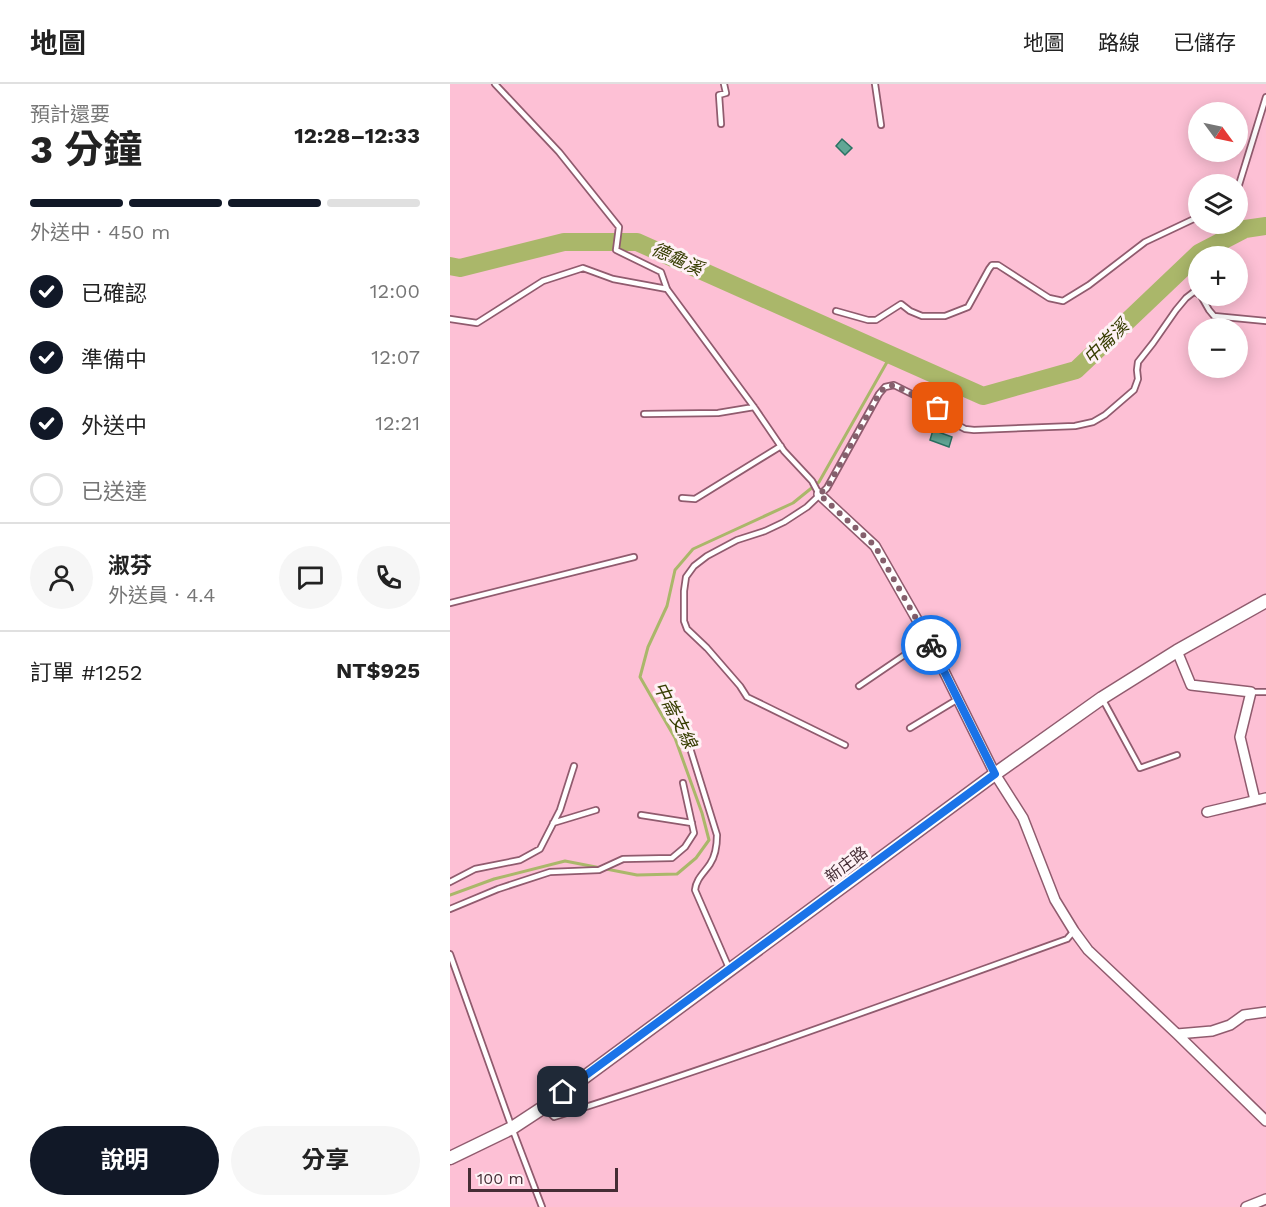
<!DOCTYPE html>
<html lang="zh-TW">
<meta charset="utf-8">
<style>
:root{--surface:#fff;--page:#f6f6f6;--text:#222;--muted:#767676;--line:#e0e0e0;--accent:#111827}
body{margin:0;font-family:"Work Sans","Noto Sans TC",sans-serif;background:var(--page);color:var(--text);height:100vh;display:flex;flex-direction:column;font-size:22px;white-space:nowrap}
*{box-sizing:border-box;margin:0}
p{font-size:20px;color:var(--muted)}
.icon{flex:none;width:33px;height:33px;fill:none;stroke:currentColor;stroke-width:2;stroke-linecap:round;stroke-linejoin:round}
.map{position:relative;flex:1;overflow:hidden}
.drawer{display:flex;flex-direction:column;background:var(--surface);width:450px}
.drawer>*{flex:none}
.needle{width:39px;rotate:123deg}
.tools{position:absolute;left:738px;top:18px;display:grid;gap:12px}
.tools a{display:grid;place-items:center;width:60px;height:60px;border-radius:50%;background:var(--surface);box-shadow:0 3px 15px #0003;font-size:30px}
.scale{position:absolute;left:18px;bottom:15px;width:150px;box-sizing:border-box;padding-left:6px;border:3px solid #452d35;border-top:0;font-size:16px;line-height:21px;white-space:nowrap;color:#452d35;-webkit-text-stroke:4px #fef1f5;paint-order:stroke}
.pin{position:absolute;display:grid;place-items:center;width:51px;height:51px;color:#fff;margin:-26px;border-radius:12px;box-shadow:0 3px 9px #0006}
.courier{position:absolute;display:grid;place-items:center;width:60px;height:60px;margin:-30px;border:4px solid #1a73e8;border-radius:50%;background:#fff;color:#222;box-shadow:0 2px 8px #0007}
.headline em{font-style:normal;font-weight:700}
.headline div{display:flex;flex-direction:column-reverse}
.headline{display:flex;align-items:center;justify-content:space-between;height:102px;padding:0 30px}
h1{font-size:39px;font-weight:700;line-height:45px}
.bar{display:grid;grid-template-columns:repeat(4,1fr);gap:9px 6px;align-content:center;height:72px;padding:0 30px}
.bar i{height:8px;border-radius:4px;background:var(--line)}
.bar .active{background:var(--accent)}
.bar p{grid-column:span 4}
.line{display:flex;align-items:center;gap:15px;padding:0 30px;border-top:2px solid var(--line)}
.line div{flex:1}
.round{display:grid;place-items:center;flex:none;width:63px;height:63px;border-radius:32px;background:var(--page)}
ol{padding:0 30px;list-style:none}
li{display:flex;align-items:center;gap:18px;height:66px}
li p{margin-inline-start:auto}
li .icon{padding:6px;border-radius:50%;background:var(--accent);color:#fff;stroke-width:4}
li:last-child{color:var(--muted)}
li i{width:33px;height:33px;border:3px solid var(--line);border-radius:50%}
.action{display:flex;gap:12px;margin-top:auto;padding:12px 30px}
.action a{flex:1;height:69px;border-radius:36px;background:var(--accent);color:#fff;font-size:24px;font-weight:700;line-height:69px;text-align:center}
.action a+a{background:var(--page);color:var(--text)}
header{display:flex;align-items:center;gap:36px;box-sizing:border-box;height:84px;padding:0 30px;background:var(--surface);border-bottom:2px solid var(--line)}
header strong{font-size:28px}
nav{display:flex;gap:33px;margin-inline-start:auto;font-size:21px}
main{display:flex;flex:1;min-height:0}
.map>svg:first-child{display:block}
</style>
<header>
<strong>地圖</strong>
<nav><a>地圖</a><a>路線</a><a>已儲存</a></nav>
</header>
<main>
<section class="drawer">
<div class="headline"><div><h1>3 分鐘</h1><p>預計還要</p></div><em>12:28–12:33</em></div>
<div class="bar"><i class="active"></i><i class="active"></i><i class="active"></i><i></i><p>外送中 · 450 m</p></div>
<ol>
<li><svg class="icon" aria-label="check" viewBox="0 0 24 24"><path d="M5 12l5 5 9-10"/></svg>已確認<p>12:00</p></li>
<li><svg class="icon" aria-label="check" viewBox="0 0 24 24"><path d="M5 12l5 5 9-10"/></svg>準備中<p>12:07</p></li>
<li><svg class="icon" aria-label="check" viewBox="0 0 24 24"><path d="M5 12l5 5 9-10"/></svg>外送中<p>12:21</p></li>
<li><i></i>已送達</li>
</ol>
<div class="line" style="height:108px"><a class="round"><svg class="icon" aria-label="person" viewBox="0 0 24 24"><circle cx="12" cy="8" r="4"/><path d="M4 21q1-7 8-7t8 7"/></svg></a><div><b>淑芬</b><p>外送員 · 4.4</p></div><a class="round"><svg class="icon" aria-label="chat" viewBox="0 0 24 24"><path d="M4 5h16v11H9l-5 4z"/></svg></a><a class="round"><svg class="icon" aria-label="phone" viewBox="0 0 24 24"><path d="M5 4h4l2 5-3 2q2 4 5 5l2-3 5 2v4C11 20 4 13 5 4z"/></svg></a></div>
<div class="line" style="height:78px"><div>訂單 #1252</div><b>NT$925</b></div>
<div class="action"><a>說明</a><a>分享</a></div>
</section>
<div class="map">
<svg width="816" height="1123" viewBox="0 0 816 1123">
<rect width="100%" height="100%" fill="#fdc0d5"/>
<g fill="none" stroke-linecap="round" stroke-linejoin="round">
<path stroke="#aab76a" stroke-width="3" d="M 0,811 L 44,795 L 115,777 L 187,791 L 227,790 L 246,774 L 259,756 L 252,729 L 225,654 L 190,593 L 198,563 L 217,522 L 225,486 L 243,465 L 343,419 L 369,398 L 441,271"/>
<path stroke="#aab76a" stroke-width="18" d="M 0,182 L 10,184 L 114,158 L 187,158 L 533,312 L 626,286 L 749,169 L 795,145 L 816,142"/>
</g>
<path fill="#61a695" stroke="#2b7263" stroke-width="1.5" d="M 392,55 L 402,64 L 395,71 L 386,62 Z
M 483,346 L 502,353 L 499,363 L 480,356 Z"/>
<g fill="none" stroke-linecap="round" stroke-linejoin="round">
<defs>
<path id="lane" d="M 45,0 L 109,68 L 169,143 L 166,166 L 211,188 L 217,205 L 304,323 L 334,367 L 362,397 L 369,410
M 425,0 L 431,41
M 271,40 L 269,11 L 276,9 L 274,0
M 788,104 L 816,13
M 751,212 L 759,226 L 764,232 L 816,237
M 386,227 L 418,236 L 426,236 L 451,220 L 460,227 L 472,232 L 495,232 L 518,223 L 539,185 L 542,181 L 548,181 L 599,214 L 613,217 L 639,201 L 695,158 L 748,133
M 0,235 L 27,239 L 93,197 L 133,184 L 163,195 L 217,205
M 194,330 L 268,329 L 304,323
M 232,414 L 245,415 L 331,362
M 0,519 L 184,473
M 409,602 L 478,555
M 801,608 L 816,608
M 653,616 L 690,684 L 727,671
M 226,619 L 267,751 C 267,762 266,771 260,780 C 254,789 246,795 245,806 L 279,884
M 460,644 L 508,615
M 395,661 L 297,613 L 290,602 L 257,564 L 237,545 L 234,537 L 234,507 L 236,493 L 244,482 L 257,472 L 287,456 L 315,447 L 334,438 L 357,423 L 377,404 L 429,310 L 435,303 L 444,301 L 482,320 L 502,338 L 515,345 L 524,346 L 625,342 L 643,338 L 655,331 L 684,306 L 688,295 L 687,286 L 688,278 L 703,259 L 726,226 L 736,214 L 745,207 L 748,210
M 191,731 L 242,739
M 103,739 L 146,726
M 0,798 L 25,785 L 70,776 L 90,765 L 110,726 L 124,682
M 0,825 L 48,805 L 100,788 L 149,786 L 173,775 L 222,774 L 235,763 L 244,749 L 233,699
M 0,870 L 62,1044 L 92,1123
M 94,1023 L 104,1033 C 277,979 447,916 617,855 L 624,847"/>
<path id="street" d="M 369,410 L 425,462 L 478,555 L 545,690 L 573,734 L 605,816 L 624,847 L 638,866 L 727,950 L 816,1037
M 727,567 L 741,601 L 801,608 L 790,653 L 805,716
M 757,728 L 816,714
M 727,950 L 762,947 L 780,941 L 794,931 L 816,928
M 796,1123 L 816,1115"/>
<path id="secondary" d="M 0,1074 L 62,1044 L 94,1023 L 545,690 L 652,614 L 727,567 L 816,517"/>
</defs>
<use href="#lane" stroke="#905b6e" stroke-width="8"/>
<use href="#street" stroke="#905b6e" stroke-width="12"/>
<use href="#secondary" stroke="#905b6e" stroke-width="15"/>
<use href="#lane" stroke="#fff" stroke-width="4.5"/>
<use href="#street" stroke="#fff" stroke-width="9"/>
<use href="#secondary" stroke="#fff" stroke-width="12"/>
</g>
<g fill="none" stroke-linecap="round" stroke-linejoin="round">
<path stroke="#85606d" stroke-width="6" stroke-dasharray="0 10.8" d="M 481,561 L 425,462 L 369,410 L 377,404 L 429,310 L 435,303 L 444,301 L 488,324"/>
<path stroke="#1a73e8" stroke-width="8" d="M 113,1008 L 545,690 L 481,561"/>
</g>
<g text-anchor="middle" stroke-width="6" stroke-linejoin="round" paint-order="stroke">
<g font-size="16" fill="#452d35" stroke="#fef1f5">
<text transform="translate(396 780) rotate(-37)" y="6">新庄路</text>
</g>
<g font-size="18" font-style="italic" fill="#363d00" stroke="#fef1f5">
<text transform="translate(227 175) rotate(24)" y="6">德龜溪</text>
<text transform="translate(656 258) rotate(-44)" y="6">中崙溪</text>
<text transform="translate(225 631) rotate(63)" y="6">中崙支線</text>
</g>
</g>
</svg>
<div class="tools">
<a><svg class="needle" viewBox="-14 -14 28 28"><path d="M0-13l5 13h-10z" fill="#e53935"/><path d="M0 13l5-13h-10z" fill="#767676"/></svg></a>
<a><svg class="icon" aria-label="layers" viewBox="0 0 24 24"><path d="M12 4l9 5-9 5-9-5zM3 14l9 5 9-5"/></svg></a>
<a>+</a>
<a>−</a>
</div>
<div class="scale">100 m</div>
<div class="pin" style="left:488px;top:324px;background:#ea580c"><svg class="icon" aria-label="bag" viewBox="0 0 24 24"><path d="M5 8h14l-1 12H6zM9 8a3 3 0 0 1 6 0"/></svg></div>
<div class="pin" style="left:113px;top:1008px;background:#1f2937"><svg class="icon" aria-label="home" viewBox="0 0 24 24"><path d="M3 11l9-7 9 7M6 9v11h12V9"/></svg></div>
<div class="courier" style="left:481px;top:561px"><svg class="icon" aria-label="bike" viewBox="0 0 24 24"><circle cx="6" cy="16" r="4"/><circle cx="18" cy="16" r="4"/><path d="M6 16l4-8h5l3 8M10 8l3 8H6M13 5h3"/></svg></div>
</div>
</main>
